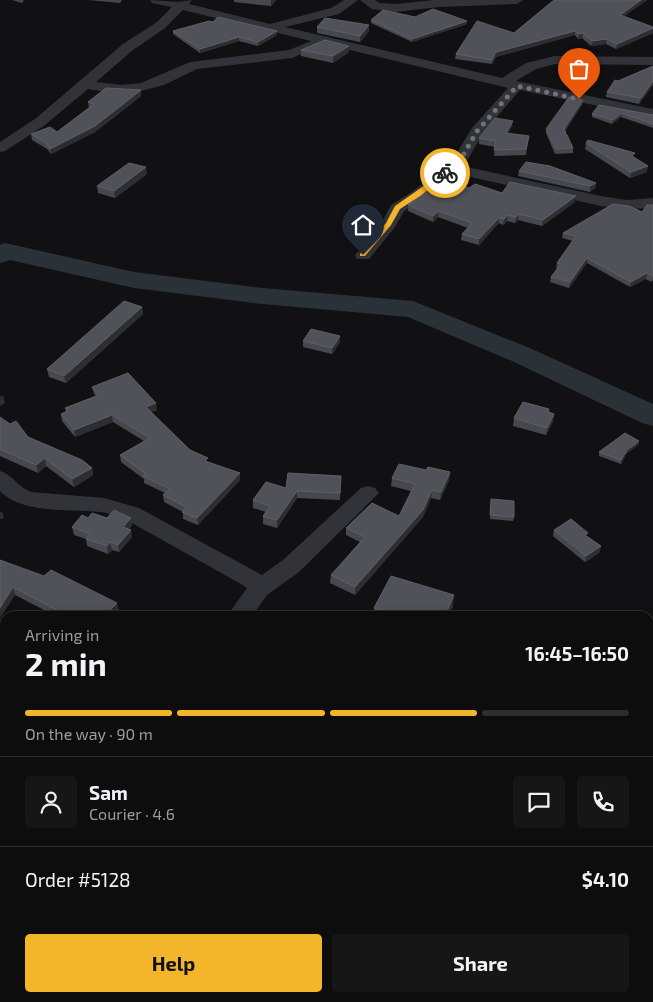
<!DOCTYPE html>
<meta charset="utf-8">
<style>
:root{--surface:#0d0d0e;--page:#161617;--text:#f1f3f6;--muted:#9a9c9e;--line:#2d2d2e;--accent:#f3b52a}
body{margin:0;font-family:"Exo 2",sans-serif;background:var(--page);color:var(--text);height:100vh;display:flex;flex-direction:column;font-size:19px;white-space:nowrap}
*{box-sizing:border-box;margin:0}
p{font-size:16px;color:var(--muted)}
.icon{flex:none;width:28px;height:28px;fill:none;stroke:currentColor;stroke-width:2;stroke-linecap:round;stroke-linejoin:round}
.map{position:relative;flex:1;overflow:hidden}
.sheet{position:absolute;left:0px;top:611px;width:654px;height:391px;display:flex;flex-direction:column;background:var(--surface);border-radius:15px 15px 0 0;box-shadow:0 2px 8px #0003,0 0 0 1px var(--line)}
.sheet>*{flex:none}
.pin{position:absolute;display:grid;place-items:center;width:42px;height:42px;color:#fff;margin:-51px -21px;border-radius:50% 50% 50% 0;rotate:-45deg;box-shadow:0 0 5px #0007}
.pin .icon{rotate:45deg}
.courier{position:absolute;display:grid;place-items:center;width:50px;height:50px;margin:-25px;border:4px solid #f3b52a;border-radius:50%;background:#fff;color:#222;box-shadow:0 1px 6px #0007}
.overview em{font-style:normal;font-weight:700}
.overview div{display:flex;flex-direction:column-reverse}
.overview{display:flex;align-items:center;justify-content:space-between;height:85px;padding:0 25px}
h1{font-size:32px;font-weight:700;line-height:38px}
.bar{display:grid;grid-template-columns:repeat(4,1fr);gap:8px 5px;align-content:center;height:60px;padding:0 25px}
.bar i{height:6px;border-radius:4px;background:var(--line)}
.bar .current{background:var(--accent)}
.bar p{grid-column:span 4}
.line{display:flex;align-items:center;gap:12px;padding:0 25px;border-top:1px solid var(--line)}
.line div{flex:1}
.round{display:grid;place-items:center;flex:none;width:52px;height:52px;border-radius:5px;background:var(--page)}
.button{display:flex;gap:10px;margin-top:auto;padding:10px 25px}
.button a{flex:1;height:58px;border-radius:5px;background:var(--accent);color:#111;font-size:20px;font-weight:700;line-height:58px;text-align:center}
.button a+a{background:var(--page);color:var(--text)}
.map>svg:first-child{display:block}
</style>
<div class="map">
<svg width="653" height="1002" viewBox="0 0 653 1002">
<rect width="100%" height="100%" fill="#111113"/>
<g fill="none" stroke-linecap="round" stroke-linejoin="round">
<path fill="#2a3238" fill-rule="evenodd" d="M 5,243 L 134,272 L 263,288 L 413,301 L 532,349 L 653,404 L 653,426 L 642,423 L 512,361 L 408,317 L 263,304 L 134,288 L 10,260 L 0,263 L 0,245 Z"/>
<path fill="#323338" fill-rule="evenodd" d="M 150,0 L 178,2 L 192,0 L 189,4 L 270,24 L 331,8 L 344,0 L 358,0 L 339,14 L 285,27 L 502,78 L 526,63 L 555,56 L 653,57 L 653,65 L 555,64 L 536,69 L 516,81 L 653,109 L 653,117 L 520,90 L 483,133 L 468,159 L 462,166 L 601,196 L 627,200 L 653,198 L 653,208 L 627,209 L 601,206 L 453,173 L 424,198 L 404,211 L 395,227 L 369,259 L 357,259 L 355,255 L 382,222 L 391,205 L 412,192 L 455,156 L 472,128 L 508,88 L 325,44 L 292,58 L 197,69 L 164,85 L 141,91 L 113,93 L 88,89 L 45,125 L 5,151 L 0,152 L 0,142 L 35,119 L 123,44 L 157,22 L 172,7 L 152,3 ZM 183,10 L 311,41 L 289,50 L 190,62 L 141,83 L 122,85 L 96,82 L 133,50 L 165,28 Z
M 360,0 L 375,0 L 379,3 L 395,4 L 434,0 L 523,0 L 517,4 L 439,7 L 395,12 L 372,9 Z
M 0,471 C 13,475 18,487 31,492 L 104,498 L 139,508 L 262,575 L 283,560 L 361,488 L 368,486 L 375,488 L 379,493 L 299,572 L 267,595 L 252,616 L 227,616 L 247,588 L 241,584 L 123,518 C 116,516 108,513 101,512 C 71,509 21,514 0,491 Z
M 653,680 L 653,706 L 649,707 L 649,682 Z
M 0,738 L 5,740 L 5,764 L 0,762 Z
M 5,850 L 5,877 L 0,879 L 0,852 Z
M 177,998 L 208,998 L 207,1002 L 175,1002 Z
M 609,998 L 640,998 L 642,1002 L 610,1002 Z"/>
</g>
<path fill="#47484e" d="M 12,0 L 24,0 L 22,3 Z
M 89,0 L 122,0 L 120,3 Z
M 234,0 L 276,0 L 271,6 L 234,2 Z
M 554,0 L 647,0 L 624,16 L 653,27 L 653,33 L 616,49 L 606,44 L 591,46 L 582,38 L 578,39 L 575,35 L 496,57 L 492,64 L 455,59 L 456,54 L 514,33 Z
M 415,17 L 467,21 L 467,24 L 412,42 L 371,23 L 371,20 Z
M 213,22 L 277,31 L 277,35 L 258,46 L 239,41 L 200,53 L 173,34 L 173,31 Z
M 317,27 L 369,31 L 360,42 L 317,33 Z
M 349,46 L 349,52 L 333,63 L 301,56 L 301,50 Z
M 653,66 L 653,85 L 639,104 L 606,97 L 607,92 L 618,81 Z
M 141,90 L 141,96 L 95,132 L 51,154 L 47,149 L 32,140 L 31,134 L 57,132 L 89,108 L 88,102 Z
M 583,100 L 582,105 L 565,131 L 573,148 L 573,153 L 555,154 L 546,133 L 546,129 Z
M 599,105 L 653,115 L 653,128 L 621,117 L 612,124 L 592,117 L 592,114 Z
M 512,126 L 508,134 L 529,136 L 526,155 L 494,156 L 495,147 L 479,144 L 479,138 Z
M 586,143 L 634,157 L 647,172 L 630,178 L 585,149 Z
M 519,171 L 596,183 L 595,188 L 590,192 L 518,176 Z
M 147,174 L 115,198 L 98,193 L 97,186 Z
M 469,188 L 575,202 L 542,226 L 518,220 L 515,223 L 507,221 L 503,225 L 499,223 L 479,245 L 461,240 L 462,234 L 468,228 L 438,217 L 433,222 L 408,211 L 408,205 Z
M 653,205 L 653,280 L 651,282 L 646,279 L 630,287 L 587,263 L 569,288 L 550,282 L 551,277 L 557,268 L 556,268 L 557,263 L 573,241 L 562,238 L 563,233 L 642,212 Z
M 142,307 L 143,314 L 66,383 L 49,377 L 47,369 Z
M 340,336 L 340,342 L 332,354 L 303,347 L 303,341 Z
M 92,387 L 157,410 L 151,412 L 190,450 L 208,462 L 240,473 L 240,480 L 198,525 L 183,519 L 183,512 L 164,502 L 163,495 L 165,493 L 144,483 L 144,479 L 121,462 L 120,455 L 144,441 L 113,422 L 75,437 L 62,421 L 61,414 L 66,412 L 65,408 L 96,396 L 94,394 Z
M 549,409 L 549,412 L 554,414 L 553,421 L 546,435 L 513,426 L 514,418 Z
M 0,417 L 28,437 L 92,468 L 93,475 L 74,487 L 46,466 L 38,473 L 0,456 Z
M 639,441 L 638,445 L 626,454 L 621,464 L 599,456 L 599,452 Z
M 426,470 L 450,472 L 449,480 L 440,500 L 431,498 L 423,517 L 355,595 L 330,583 L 331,575 L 360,542 L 346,535 L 346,528 L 399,516 L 411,491 L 391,486 L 392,478 Z
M 341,476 L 340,500 L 297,498 L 277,528 L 263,524 L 263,516 L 266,512 L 253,508 L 253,500 L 286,488 Z
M 491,502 L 514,517 L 513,521 L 490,519 Z
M 88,518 L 131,518 L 132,525 L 129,529 L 132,537 L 119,552 L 112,550 L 108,554 L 87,546 L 86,539 L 74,535 L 72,527 Z
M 554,530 L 587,537 L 601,546 L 599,553 L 585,562 L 553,536 Z
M 0,560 L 119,610 L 113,616 L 49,616 L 52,614 L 15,595 Z
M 453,606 L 449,616 L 374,616 L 374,608 Z
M 5,651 L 5,691 L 0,686 L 0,654 Z
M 649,715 L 653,715 L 653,749 L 649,748 Z
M 0,758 L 5,764 L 5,830 L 2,832 L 0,830 Z
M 649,831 L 653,834 L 653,974 L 649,970 Z
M 5,882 L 5,998 L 74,998 L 74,1000 L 71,1002 L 20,1002 L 19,1001 L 18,1002 L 0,1002 L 0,993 L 3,991 L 0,988 L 0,885 Z
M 296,998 L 316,998 L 312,1002 L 302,1002 Z
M 327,998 L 400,998 L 400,1002 L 333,1002 Z"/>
<path fill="#2d2e32" d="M 271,0 L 276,0 L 271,6 Z
M 641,0 L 647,0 L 619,20 L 620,15 Z
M 467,21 L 467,24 L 412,42 L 412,39 Z
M 369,25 L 369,31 L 360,42 L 360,36 Z
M 653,28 L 653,33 L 616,49 L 617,44 Z
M 277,31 L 277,35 L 258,46 L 258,42 Z
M 575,31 L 575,35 L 496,57 L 492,64 L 492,60 L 496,52 Z
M 583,33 L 582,38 L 578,39 L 579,34 Z
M 239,37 L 239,41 L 200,53 L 200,49 Z
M 607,39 L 606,44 L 591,46 L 592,41 Z
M 349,46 L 349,52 L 333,63 L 333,56 Z
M 653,81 L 653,85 L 639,104 L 641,98 Z
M 141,90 L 141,96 L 95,132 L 51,154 L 50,149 Z
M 583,100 L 582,105 L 564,133 L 564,129 Z
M 622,113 L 621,117 L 612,124 L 613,120 Z
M 513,121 L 512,126 L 505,139 L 506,133 Z
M 648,166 L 647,172 L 630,178 L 631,172 Z
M 146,167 L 147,174 L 115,198 L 114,191 Z
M 596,183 L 595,188 L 590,192 L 590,186 Z
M 576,196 L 575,202 L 542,226 L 543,220 Z
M 439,211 L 438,217 L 433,222 L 433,216 Z
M 519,214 L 518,220 L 515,223 L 516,217 Z
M 508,215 L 507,221 L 503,225 L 504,219 Z
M 499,218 L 499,223 L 479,245 L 479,239 Z
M 587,258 L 587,263 L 569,288 L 570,282 Z
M 647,273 L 646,279 L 630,287 L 631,282 Z
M 142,307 L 143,314 L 66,383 L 64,376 Z
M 340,336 L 340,342 L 332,354 L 332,348 Z
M 3,395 L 5,403 L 0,406 L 0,397 Z
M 156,403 L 157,410 L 147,414 L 146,407 Z
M 554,414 L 553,421 L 546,435 L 547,428 Z
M 112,415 L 113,422 L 75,437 L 74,430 Z
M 639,441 L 638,445 L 626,454 L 621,464 L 621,460 L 627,450 Z
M 45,458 L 46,466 L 38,473 L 36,465 Z
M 92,468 L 93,475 L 74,487 L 72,479 Z
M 450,472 L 449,480 L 440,500 L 441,492 Z
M 240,473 L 240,480 L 198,525 L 197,518 Z
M 432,490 L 431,498 L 423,517 L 355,595 L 355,587 Z
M 297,491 L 297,498 L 277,528 L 277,520 Z
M 2,511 L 4,518 L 0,519 L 0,513 Z
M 131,518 L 132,525 L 124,535 L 123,527 Z
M 131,530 L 132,537 L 119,552 L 118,545 Z
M 110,542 L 112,550 L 108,554 L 107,546 Z
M 601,546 L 599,553 L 585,562 L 586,556 Z
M 13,587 L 15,595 L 0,618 L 0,608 Z
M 454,595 L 453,606 L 449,616 L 445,616 Z
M 117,603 L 119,610 L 113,616 L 104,616 Z
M 5,821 L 5,830 L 2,832 L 0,825 Z
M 11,998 L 18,998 L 19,1001 L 18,1002 L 5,1002 Z
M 65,998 L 74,998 L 74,1000 L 71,1002 L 66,1002 Z
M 309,998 L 316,998 L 312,1002 L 308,1002 L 308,999 Z"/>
<path fill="#515259" stroke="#5e6067" d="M 554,0 L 641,0 L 620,15 L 653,27 L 653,28 L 617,44 L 607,39 L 592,41 L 583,33 L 579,34 L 575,31 L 496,52 L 492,60 L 456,54 L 477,21 L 514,33 Z
M 433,9 L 467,21 L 412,39 L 371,20 L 383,10 L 415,17 Z
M 218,17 L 277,31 L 258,42 L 239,37 L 200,49 L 173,31 L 209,21 L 213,22 Z
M 325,18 L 369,25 L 360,36 L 317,27 Z
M 325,40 L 349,46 L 333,56 L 301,50 Z
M 653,66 L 653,81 L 641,98 L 607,92 L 615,80 L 618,81 Z
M 106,88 L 141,90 L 95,126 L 50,149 L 46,143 L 31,134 L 50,127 L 57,132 L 94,104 L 88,102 Z
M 569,97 L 583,100 L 564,129 L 566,133 L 565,134 L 567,135 L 573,148 L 556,149 L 546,129 Z
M 599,105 L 653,115 L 653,124 L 622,113 L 613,120 L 592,114 Z
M 495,118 L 513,121 L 506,133 L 529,136 L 526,149 L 494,150 L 496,141 L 479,138 Z
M 588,140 L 635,153 L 632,156 L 648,166 L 631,172 L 586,143 Z
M 526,162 L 550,166 L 596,183 L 590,186 L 519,171 Z
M 129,163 L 146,167 L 114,191 L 97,186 Z
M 443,179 L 469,188 L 475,184 L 502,193 L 510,182 L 576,196 L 543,220 L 519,214 L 516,217 L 508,215 L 504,219 L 499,218 L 479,239 L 462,234 L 472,223 L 439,211 L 433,216 L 408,205 Z
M 613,204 L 629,206 L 642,212 L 647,205 L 653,205 L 653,276 L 652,276 L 647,273 L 631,282 L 587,258 L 570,282 L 551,277 L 561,264 L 557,263 L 576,236 L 563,233 Z
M 124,301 L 142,307 L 64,376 L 47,369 Z
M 311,329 L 340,336 L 332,348 L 303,341 Z
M 128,373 L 156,403 L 146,407 L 190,450 L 208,458 L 205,461 L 240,473 L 197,518 L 182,512 L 187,507 L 163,495 L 170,489 L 143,476 L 146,474 L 120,455 L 150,438 L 112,415 L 74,430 L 61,414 L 68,411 L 65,408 L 99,395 L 92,387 Z
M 523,402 L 549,409 L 548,412 L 554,414 L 547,428 L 514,418 Z
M 0,417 L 10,424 L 16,421 L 28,437 L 82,460 L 92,468 L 72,479 L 45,458 L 36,465 L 0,449 Z
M 625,433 L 639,441 L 627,450 L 621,460 L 599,452 Z
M 399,464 L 426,470 L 428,467 L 450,472 L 441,492 L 432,490 L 423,510 L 355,587 L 331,575 L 365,537 L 346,528 L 372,503 L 399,516 L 415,484 L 392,478 Z
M 288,473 L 341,476 L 340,493 L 297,491 L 277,520 L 263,516 L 270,506 L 253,500 L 266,482 L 286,488 Z
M 491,499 L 514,501 L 514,517 L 490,515 Z
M 114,510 L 131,518 L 123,527 L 131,530 L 118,545 L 110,542 L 107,546 L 86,539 L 90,534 L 72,527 L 82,515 L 88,518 L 92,513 L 107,518 Z
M 571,519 L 588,533 L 585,535 L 601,546 L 586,556 L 554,530 Z
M 0,560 L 44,576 L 51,570 L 117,603 L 104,616 L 49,616 L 57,610 L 13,587 L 0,608 Z
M 391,576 L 454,595 L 445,616 L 401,616 L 374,608 Z
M 5,651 L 5,685 L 0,681 L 0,654 Z
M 649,715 L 653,715 L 653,741 L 649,740 Z
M 0,758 L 5,764 L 5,821 L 0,825 L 0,802 L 2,800 L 0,797 Z
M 649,831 L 653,834 L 653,964 L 649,960 L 649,907 L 652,904 L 649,902 Z
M 5,882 L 5,990 L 0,984 L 0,885 Z
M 5,990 L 5,998 L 11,998 L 5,1002 L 0,1002 L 0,993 Z
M 20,998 L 65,998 L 69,1002 L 24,1002 Z
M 248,998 L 249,998 L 259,1002 L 245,1002 Z
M 339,998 L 399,998 L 396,1002 L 345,1002 Z
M 442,998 L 507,998 L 513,1002 L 438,1002 Z"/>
<path fill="#f3b52a" d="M 445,171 L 448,174 L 420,196 L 400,209 L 391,225 L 365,256 L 360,256 L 360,254 L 386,223 L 395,206 Z"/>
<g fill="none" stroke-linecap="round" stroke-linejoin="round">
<path stroke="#70727c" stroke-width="5" stroke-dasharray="0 9" d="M 445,173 L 461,159 L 477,131 L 517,86 L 579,99"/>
</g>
</svg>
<div class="pin" style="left:579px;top:99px;background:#ea580c"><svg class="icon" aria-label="bag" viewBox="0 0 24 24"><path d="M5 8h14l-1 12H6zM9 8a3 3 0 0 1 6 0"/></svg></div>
<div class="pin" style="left:363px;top:255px;background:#1f2937"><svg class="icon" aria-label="home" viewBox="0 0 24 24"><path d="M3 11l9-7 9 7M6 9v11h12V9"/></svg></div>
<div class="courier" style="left:445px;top:173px"><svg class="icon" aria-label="bike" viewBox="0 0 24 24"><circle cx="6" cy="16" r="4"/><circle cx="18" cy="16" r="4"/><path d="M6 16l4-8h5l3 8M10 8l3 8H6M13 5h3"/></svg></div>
<section class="sheet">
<div class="overview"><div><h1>2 min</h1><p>Arriving in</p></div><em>16:45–16:50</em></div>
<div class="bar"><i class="current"></i><i class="current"></i><i class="current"></i><i></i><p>On the way · 90 m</p></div>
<div class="line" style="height:90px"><a class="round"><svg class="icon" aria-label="person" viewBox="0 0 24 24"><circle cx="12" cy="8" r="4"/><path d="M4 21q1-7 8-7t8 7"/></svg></a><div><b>Sam</b><p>Courier · 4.6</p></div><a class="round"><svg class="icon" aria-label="chat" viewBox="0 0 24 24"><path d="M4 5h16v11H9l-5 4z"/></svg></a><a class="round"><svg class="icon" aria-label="phone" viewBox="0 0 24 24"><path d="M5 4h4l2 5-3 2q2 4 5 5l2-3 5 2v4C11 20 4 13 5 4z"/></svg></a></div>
<div class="line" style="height:65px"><div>Order #5128</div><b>$4.10</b></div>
<div class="button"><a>Help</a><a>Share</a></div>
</section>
</div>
